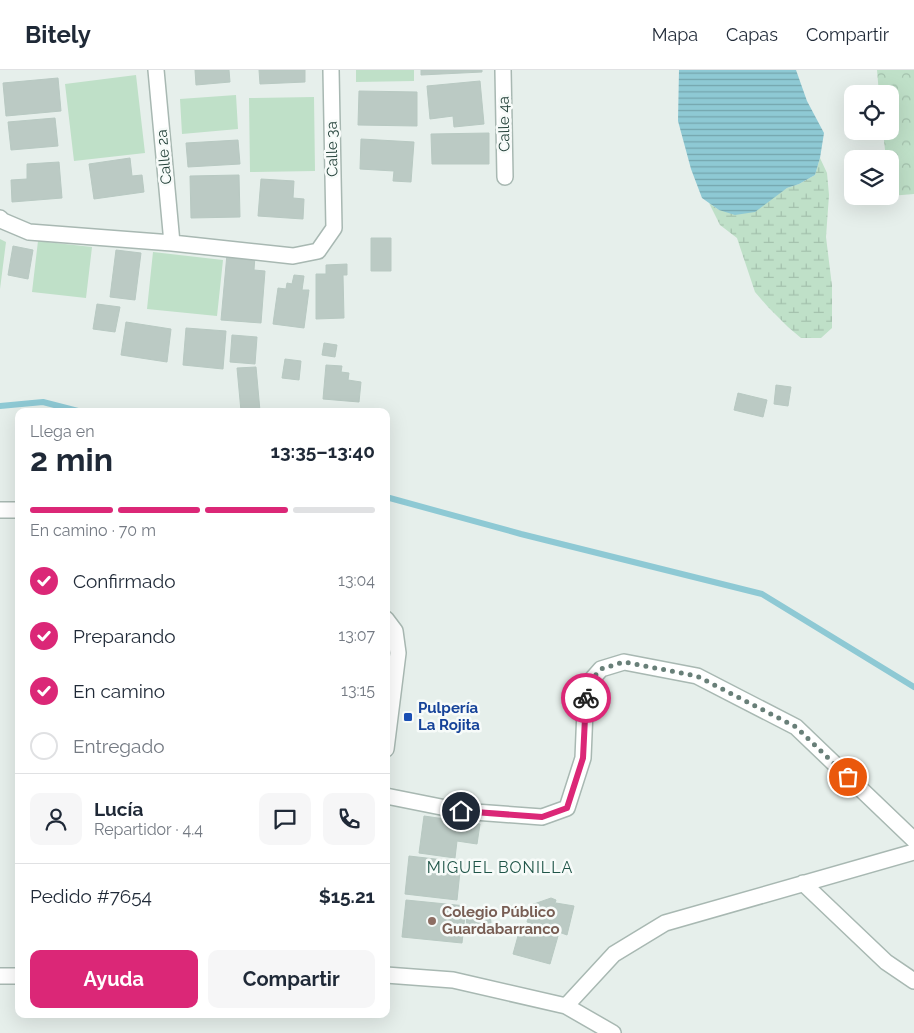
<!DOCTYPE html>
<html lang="es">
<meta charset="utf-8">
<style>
:root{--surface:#fff;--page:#f6f6f7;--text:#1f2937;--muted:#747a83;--line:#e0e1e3;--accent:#db2777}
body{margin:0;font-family:Raleway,sans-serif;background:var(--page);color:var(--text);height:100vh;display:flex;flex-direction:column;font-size:19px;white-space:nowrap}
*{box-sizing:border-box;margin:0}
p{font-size:16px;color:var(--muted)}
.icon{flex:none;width:28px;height:28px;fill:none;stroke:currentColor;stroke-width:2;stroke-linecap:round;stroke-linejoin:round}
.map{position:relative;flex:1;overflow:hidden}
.side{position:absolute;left:15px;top:338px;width:375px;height:610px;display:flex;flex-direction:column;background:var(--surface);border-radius:10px;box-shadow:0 5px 20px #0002}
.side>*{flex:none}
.fabs{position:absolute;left:844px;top:15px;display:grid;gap:10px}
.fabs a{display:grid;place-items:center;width:55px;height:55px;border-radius:10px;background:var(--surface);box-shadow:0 5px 20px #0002;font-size:25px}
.pin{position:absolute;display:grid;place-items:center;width:42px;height:42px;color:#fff;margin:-21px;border:2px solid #fff;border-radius:50%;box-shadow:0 1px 5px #0007}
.courier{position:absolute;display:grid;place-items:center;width:50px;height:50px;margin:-25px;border:4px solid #db2777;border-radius:50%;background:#fff;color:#222;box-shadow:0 1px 6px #0007}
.overview em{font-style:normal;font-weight:700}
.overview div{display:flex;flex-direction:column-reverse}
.overview{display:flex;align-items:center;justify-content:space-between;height:85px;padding:0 15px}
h1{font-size:32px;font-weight:700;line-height:38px}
.bar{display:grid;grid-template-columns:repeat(4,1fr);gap:8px 5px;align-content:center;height:60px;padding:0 15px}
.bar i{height:6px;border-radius:4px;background:var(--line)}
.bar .on{background:var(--accent)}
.bar p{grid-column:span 4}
.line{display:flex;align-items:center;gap:12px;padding:0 15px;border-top:1px solid var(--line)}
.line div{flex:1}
.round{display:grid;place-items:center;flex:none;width:52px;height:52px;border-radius:10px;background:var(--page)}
ol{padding:0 15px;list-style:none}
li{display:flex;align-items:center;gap:15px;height:55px}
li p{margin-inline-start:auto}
li .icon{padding:5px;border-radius:50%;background:var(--accent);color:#fff;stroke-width:4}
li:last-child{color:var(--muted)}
li i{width:28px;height:28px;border:2px solid var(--line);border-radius:50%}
.primary-button{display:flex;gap:10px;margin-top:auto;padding:10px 15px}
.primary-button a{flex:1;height:58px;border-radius:10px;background:var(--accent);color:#fff;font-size:20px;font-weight:700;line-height:58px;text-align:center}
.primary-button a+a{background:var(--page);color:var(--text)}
header{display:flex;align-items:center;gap:30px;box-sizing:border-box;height:70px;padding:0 25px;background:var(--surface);border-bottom:1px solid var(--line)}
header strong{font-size:24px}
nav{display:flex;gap:28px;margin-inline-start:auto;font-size:18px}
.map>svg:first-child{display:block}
</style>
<header>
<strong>Bitely</strong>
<nav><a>Mapa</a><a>Capas</a><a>Compartir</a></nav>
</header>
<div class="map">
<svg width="914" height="963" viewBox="0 0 914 963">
<defs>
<pattern id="forest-crowns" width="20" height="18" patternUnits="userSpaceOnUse" patternTransform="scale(1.25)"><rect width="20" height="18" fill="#bfe0c8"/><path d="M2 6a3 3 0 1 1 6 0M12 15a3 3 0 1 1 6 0" fill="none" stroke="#a4c1ad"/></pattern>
<pattern id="wetland-marsh" width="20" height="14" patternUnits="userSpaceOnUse" patternTransform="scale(1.25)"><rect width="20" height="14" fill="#bfe0c8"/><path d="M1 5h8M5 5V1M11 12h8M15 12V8" fill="none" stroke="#a4c1ad"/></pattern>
<pattern id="water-rules" width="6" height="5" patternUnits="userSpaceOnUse" patternTransform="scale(1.25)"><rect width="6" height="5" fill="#8ec9d4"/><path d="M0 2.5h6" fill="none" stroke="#74a5ad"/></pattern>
</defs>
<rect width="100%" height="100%" fill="#e6efeb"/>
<path fill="#bfe0c8" d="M 356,0 L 414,0 L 414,11 L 356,12 Z
M 136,5 L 145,83 L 74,91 L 65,14 Z
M 236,25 L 238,59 L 182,64 L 180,29 Z
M 314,27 L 315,101 L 250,102 L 249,28 Z
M 0,169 L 6,172 L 0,219 Z
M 38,171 L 92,177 L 86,228 L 32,222 Z
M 153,182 L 223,190 L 217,246 L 147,239 Z"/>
<path fill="url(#forest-crowns)" d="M 877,0 L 914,0 L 914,124 L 890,126 L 890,89 L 886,89 L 883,61 L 890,61 L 890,24 L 879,24 Z"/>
<path fill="url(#wetland-marsh)" d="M 820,88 L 827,103 L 829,125 L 826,167 L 832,216 L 832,258 L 821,268 L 801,268 L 788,257 L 768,237 L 755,222 L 737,168 L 720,155 L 709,133 L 719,140 L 779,123 L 787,118 L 799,114 L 815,105 Z"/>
<path fill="url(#water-rules)" d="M 679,0 L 796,0 L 807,31 L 824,63 L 820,88 L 815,105 L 799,114 L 787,118 L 755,142 L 735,145 L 719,140 L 702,128 L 691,99 L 678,51 Z"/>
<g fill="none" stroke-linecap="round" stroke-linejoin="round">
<path stroke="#8ec9d4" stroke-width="6" d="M 0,336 L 43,332 L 78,341
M 386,427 L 521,464 L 762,524 L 914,617"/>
</g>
<path fill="#bbcac4" stroke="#b8c9c2" d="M 195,0 L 229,0 L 230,12 L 196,15 Z
M 259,0 L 305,0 L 305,12 L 260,14 Z
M 421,0 L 482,0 L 482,2 L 421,5 Z
M 58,8 L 61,41 L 6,46 L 3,13 Z
M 480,11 L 484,54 L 454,57 L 453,46 L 430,49 L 427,16 Z
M 359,21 L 417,22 L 417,56 L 358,55 Z
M 55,48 L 58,76 L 11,80 L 8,52 Z
M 489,63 L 489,94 L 432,94 L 431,64 Z
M 361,69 L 414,72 L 411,112 L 393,111 L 394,101 L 360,99 Z
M 238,70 L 240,94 L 188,97 L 186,73 Z
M 130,88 L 132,106 L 142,105 L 144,122 L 94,129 L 89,94 Z
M 59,92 L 62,128 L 12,132 L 11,110 L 27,109 L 27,94 Z
M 239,105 L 240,147 L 191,148 L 190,106 Z
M 261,109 L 294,111 L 293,128 L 304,129 L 303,149 L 258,146 Z
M 371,168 L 391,168 L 391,201 L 371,201 Z
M 13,176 L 33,180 L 28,209 L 8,205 Z
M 116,180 L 141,183 L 135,230 L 110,227 Z
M 227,184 L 255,186 L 254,200 L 265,201 L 261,253 L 221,250 Z
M 347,194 L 347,205 L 343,205 L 344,248 L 316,249 L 316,204 L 326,204 L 326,195 Z
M 294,205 L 304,206 L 302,220 L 309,220 L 304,258 L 273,254 L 278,218 L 286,219 L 287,213 L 292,214 Z
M 97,234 L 120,237 L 115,262 L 93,259 Z
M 126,252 L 171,259 L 167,292 L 121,285 Z
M 186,258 L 226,261 L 223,299 L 183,295 Z
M 232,265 L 257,267 L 255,294 L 230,292 Z
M 324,273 L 337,275 L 335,287 L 322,285 Z
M 285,289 L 301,291 L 299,310 L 282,308 Z
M 326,295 L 342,296 L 341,302 L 349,303 L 348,310 L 361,312 L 359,332 L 323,329 Z
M 256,297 L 260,341 L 234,341 L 241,341 L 237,298 Z
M 776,315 L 791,317 L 788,336 L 774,334 Z
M 738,323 L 767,330 L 763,347 L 734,340 Z
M 424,746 L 480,754 L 477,774 L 457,771 L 455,788 L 419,783 Z
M 409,786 L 461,792 L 457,830 L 405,824 Z
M 551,828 L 556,830 L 548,858 L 527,852 L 531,835 Z
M 406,830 L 466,836 L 462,873 L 402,867 Z
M 556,833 L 574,836 L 567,865 L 548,858 Z
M 490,841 L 491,853 L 476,854 L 476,860 L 467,860 L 466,842 Z
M 521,855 L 558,866 L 550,894 L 513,884 Z"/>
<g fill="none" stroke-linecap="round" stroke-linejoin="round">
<defs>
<path id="minor" d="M 156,0 L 172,173
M 503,0 L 505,107
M 0,148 L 3,151 L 29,162 L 172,173 L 293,186 L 318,181 L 334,158 L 331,0
M 0,440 L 19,440
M 386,549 L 395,561 L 398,583 L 386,679
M 386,726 L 461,741 L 542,747 L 567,738 L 583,688 L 586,616 L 601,599 L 624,592 L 697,606 L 796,657 L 914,770
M 803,813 L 886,892 L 914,911
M 386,905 L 453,910 L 566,936 L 613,963
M 0,906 L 19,906
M 566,936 L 614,884 L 665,853 L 914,782"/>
</defs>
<use href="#minor" stroke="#a8b8b2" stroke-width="18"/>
<use href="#minor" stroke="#fff" stroke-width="15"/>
</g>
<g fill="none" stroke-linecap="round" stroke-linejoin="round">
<path stroke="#687f78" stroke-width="5" stroke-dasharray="0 9" d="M 586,628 L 586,616 L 601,599 L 624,592 L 697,606 L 796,657 L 848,707"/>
<path stroke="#db2777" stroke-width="6" d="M 461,741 L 542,747 L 567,738 L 583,688 L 586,628"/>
</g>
<rect fill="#1a4fb4" stroke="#f7fbf9" stroke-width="2" x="403" y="642" width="10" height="10" rx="2.5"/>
<circle fill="#8d6e63" stroke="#f7fbf9" stroke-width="2" cx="432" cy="851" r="5"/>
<g text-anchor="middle" stroke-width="5" stroke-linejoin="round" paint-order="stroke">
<g font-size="15" fill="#24423a" stroke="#f7fbf9">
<text transform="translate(504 54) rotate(-91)" y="5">Calle 4a</text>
<text transform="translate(332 79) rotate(-91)" y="5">Calle 3a</text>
<text transform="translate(164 87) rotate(-95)" y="5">Calle 2a</text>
</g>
<g font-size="15" font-weight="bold" fill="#164399" stroke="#f7fbf9" text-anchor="start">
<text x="418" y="643">Pulpería<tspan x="418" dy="17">La Rojita</tspan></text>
</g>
<g font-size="15" font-weight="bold" fill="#785e54" stroke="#f7fbf9" text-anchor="start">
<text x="442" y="847">Colegio Público<tspan x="442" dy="17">Guardabarranco</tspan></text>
</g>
<g font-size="16" letter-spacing="1" fill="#1f5548" stroke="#f7fbf9">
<text x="500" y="803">MIGUEL BONILLA</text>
</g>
</g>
</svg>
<div class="fabs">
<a><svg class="icon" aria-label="locate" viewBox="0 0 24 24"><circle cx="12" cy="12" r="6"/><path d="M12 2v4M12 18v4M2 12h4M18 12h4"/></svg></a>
<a><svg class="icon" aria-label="layers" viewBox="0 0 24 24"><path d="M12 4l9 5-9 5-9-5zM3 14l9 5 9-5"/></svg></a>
</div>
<div class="pin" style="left:848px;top:707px;background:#ea580c"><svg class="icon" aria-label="bag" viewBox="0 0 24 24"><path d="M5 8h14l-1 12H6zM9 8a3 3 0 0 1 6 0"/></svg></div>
<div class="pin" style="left:461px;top:741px;background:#1f2937"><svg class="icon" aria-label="home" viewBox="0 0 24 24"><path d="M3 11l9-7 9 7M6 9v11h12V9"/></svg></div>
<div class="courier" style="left:586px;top:628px"><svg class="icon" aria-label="bike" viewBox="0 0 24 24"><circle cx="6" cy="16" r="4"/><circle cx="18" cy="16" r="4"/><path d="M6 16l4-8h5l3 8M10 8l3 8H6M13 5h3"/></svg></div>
<section class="side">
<div class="overview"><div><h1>2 min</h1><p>Llega en</p></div><em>13:35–13:40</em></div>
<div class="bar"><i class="on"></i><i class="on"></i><i class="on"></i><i></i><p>En camino · 70 m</p></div>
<ol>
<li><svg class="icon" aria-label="check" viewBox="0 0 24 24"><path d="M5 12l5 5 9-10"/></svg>Confirmado<p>13:04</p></li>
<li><svg class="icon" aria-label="check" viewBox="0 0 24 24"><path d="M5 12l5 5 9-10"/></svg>Preparando<p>13:07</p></li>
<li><svg class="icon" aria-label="check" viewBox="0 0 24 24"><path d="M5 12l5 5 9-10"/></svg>En camino<p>13:15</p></li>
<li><i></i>Entregado</li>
</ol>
<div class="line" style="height:90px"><a class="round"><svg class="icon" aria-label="person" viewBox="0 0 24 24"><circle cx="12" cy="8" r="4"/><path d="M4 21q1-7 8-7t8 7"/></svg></a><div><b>Lucía</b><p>Repartidor · 4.4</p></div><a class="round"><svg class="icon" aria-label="chat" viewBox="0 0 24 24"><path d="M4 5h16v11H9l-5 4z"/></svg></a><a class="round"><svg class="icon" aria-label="phone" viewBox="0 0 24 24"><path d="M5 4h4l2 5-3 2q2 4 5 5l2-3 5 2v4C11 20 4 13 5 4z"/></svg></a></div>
<div class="line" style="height:65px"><div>Pedido #7654</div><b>$15.21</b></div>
<div class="primary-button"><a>Ayuda</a><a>Compartir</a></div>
</section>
</div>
